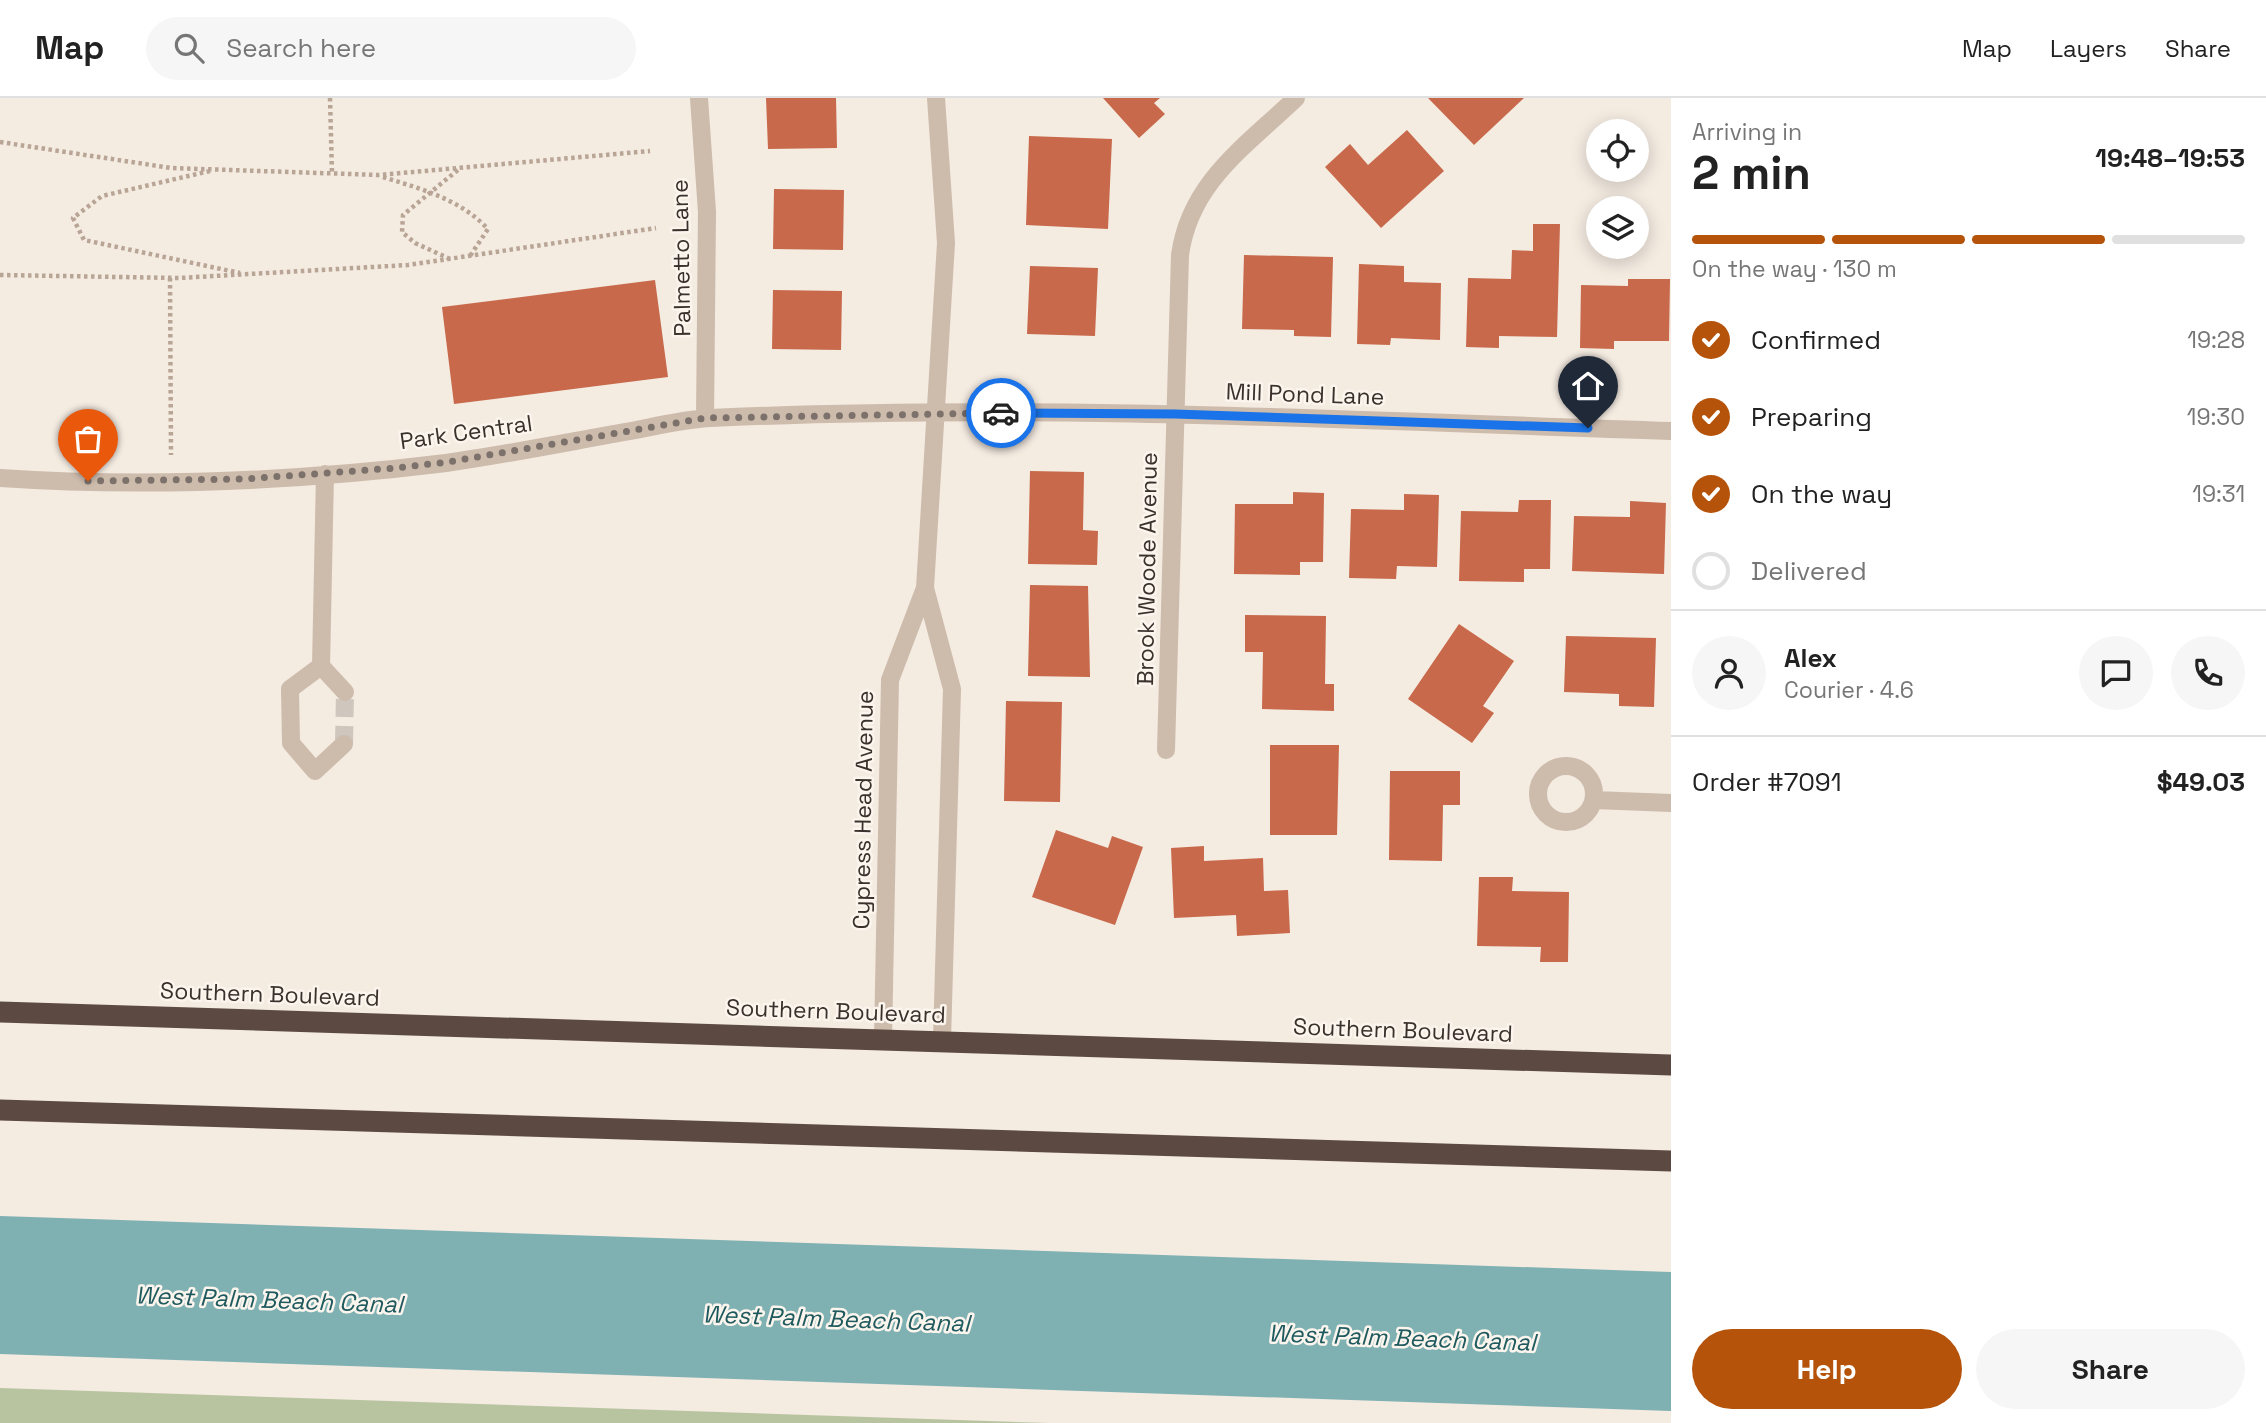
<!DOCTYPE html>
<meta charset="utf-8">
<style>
:root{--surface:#fff;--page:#f6f6f6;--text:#222;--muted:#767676;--line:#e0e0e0;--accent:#b45309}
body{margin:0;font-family:"Space Grotesk",sans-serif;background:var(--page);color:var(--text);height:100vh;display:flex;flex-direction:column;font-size:26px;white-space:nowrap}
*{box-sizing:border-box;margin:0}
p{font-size:23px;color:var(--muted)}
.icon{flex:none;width:38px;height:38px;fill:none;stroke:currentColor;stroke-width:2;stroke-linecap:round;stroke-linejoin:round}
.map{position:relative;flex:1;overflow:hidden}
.details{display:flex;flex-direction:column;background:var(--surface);width:595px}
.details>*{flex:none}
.fabs{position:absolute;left:1586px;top:21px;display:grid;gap:14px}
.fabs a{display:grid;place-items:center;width:63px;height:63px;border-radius:50%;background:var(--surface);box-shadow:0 4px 18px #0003;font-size:35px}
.pin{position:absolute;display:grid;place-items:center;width:60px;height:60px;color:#fff;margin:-72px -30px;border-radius:50% 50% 50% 0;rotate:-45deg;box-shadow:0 0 7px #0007}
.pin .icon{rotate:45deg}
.courier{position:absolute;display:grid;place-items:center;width:70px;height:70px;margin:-35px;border:5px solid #1a73e8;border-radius:50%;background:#fff;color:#222;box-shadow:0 2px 9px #0007}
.head em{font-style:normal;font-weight:800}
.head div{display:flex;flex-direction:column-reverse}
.head{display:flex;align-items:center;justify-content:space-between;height:119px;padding:0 21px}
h1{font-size:46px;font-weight:800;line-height:52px}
.bar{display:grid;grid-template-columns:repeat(4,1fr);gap:10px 7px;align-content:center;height:84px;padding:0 21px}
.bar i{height:9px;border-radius:5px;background:var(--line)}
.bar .selected{background:var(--accent)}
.bar p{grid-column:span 4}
.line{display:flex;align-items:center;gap:18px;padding:0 21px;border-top:2px solid var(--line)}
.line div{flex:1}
.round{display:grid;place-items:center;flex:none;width:74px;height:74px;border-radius:37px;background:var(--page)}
ol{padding:0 21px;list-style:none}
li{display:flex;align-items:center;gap:21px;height:77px}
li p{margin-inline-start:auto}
li .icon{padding:7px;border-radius:50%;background:var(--accent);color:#fff;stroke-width:4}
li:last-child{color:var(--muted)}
li i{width:38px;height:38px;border:4px solid var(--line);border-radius:50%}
.cta{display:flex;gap:14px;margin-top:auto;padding:14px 21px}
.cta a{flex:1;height:80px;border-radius:42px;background:var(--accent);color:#fff;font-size:28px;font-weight:800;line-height:80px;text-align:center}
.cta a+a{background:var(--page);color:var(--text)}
header{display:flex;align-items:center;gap:42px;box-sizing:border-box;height:98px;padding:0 35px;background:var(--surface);border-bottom:2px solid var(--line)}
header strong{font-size:33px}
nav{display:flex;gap:38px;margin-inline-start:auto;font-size:24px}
.search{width:490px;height:63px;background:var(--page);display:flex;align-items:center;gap:18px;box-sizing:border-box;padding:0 24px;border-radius:38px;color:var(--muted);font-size:26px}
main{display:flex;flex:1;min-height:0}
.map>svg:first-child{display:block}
</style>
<header>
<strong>Map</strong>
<div class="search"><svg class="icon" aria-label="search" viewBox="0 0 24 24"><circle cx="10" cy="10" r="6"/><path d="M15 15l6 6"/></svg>Search here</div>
<nav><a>Map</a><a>Layers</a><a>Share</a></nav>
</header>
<main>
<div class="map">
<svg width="1671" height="1325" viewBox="0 0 1671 1325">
<rect width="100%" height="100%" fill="#f4ebe1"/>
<path fill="#b8c4a0" d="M 0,1290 L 1049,1325 L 0,1325 Z"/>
<path fill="#7fb0b2" d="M 0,1118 L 1671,1174 L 1671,1313 L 0,1256 Z"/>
<path fill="#c8694b" d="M 766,0 L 836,0 L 837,50 L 768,51 Z
M 1103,0 L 1160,0 L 1154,5 L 1165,16 L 1139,40 Z
M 1428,0 L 1524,0 L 1474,47 Z
M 1407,32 L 1444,73 L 1381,130 L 1325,69 L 1350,46 L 1368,67 Z
M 1029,38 L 1112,41 L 1108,131 L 1026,127 Z
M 774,91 L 844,92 L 843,152 L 773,151 Z
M 1533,126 L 1560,126 L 1557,239 L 1499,238 L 1499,250 L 1466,249 L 1468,180 L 1511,181 L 1512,152 L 1533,153 Z
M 1244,157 L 1333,159 L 1331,239 L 1294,238 L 1294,232 L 1242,231 Z
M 1359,166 L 1404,168 L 1404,184 L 1441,185 L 1440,242 L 1391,240 L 1390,247 L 1357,246 Z
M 1030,168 L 1098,170 L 1095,238 L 1027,236 Z
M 1628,181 L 1670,181 L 1669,243 L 1614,243 L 1614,251 L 1580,250 L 1581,187 L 1628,188 Z
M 655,182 L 668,279 L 454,306 L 442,209 Z
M 773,192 L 842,193 L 841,252 L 772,251 Z
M 1030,373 L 1084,374 L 1083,432 L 1098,433 L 1097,467 L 1028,466 Z
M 1293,394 L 1324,395 L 1323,464 L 1300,464 L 1300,477 L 1234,476 L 1235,406 L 1293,406 Z
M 1404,396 L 1439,397 L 1437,469 L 1397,468 L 1396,481 L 1349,480 L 1351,411 L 1404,412 Z
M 1519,402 L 1551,402 L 1550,471 L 1524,471 L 1524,484 L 1459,483 L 1461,413 L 1518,414 Z
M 1630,403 L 1666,405 L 1664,476 L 1572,473 L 1574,418 L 1630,419 Z
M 1030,487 L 1088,488 L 1090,579 L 1028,578 Z
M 1245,517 L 1326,518 L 1325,586 L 1334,586 L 1334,613 L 1262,611 L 1263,554 L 1245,554 Z
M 1459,526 L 1514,563 L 1483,608 L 1494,615 L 1472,645 L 1408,601 Z
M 1566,538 L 1656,540 L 1654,609 L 1619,608 L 1619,596 L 1564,594 Z
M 1006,603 L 1062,604 L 1060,704 L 1004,703 Z
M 1270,647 L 1339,647 L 1337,737 L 1270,737 Z
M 1390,673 L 1460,673 L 1460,707 L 1443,707 L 1442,763 L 1389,762 Z
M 1056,732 L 1108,750 L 1112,738 L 1143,749 L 1115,827 L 1032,799 Z
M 1204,748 L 1204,763 L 1263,760 L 1264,793 L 1288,792 L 1290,835 L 1237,838 L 1236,817 L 1174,820 L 1171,750 Z
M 1479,779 L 1513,779 L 1512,793 L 1569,794 L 1568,864 L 1540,864 L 1541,849 L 1477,848 Z"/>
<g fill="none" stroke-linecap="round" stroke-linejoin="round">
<path stroke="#cfc6bd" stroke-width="18" stroke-dasharray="18 9" stroke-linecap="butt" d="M 344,646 L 345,594"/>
<path stroke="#b9a596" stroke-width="4.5" stroke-dasharray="3.5 3.5" stroke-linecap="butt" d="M 330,0 L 332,76
M 0,44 L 171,70 L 379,77 L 650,53
M 210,73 L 102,98 L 73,120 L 84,142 L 240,175
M 383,79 C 421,91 460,101 488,131 L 470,158
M 450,161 L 415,145 L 402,134 L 403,117 L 459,71
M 0,177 L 179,180 L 408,167 L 656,130
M 170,180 L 171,357"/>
<path stroke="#cdbbac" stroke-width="18" d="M 699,0 L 707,114 L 705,320
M 325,376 L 321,568 L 345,594
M 0,380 C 147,390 299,383 446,365 C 509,356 573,343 636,332 C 661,327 686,321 711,320 C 1031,305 1351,322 1671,333
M 925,490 L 952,591 L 942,942
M 321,568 L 290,591 L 291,645 L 315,673 L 344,646
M 1166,652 L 1180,157 C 1190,84 1246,48 1296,0
M1538 696a28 28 0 1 1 56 0a28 28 0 1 1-56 0Z
M 1594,702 L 1671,705
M 883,941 L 890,582 L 925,490 L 946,145 L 936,0"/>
<path stroke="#5c4a42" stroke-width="21" d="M 0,914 L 1671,967
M 0,1012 L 1671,1063"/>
</g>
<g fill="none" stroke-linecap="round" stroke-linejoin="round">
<path stroke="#7c716b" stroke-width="7" stroke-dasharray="0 12.6" d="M 88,383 L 244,381 L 396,370 L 448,364 L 705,320 L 1001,315"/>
<path stroke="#1a73e8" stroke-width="9" d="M 1001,315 L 1175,316 L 1588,330"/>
</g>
<g text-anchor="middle" stroke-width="5" stroke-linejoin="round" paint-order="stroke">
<g font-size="23" fill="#3b302b" stroke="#fbf5ee">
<text transform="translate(681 160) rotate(-91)" y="8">Palmetto Lane</text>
<text transform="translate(1305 296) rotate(2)" y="8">Mill Pond Lane</text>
<text transform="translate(466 334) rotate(-8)" y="8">Park Central</text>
<text transform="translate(1147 471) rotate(-89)" y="8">Brook Woode Avenue</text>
<text transform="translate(863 712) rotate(-89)" y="8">Cypress Head Avenue</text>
<text transform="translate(270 896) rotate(2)" y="8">Southern Boulevard</text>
<text transform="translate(836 913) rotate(2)" y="8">Southern Boulevard</text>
<text transform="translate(1403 932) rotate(2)" y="8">Southern Boulevard</text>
</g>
<g font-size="24" font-style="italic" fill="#1f5a5e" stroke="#fbf5ee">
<text transform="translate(269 1202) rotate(2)" y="8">West Palm Beach Canal</text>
<text transform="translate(836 1221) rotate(2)" y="8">West Palm Beach Canal</text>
<text transform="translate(1402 1240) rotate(2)" y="8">West Palm Beach Canal</text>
</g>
</g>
</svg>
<div class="fabs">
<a><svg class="icon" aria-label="locate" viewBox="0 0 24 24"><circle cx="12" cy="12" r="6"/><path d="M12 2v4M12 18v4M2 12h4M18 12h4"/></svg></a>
<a><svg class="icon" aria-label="layers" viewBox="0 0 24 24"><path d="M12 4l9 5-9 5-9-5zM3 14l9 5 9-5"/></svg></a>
</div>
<div class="pin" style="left:88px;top:383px;background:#ea580c"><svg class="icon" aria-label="bag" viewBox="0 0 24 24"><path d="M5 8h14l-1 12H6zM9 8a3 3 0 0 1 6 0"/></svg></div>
<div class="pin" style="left:1588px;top:330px;background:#1f2937"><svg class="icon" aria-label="home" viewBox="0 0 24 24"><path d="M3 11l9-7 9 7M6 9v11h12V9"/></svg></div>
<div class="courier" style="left:1001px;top:315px"><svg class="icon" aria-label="car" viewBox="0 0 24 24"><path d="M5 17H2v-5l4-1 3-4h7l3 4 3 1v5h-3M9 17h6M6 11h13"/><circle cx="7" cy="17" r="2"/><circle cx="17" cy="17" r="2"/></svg></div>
</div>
<section class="details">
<div class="head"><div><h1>2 min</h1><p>Arriving in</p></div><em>19:48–19:53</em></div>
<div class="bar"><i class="selected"></i><i class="selected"></i><i class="selected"></i><i></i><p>On the way · 130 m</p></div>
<ol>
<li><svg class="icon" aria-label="check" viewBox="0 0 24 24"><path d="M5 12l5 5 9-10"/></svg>Confirmed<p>19:28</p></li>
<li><svg class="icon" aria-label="check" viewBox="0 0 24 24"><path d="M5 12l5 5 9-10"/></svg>Preparing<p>19:30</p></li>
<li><svg class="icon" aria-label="check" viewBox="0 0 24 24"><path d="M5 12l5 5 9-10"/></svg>On the way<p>19:31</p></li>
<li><i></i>Delivered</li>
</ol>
<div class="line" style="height:126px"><a class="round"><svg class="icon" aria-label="person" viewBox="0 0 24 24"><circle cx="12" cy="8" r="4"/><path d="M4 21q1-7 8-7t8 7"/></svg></a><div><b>Alex</b><p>Courier · 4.6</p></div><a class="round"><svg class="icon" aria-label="chat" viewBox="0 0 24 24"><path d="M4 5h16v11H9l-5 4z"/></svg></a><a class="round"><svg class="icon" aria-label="phone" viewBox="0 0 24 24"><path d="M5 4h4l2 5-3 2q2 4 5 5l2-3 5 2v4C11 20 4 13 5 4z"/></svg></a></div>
<div class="line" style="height:91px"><div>Order #7091</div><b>$49.03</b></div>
<div class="cta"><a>Help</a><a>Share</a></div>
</section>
</main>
